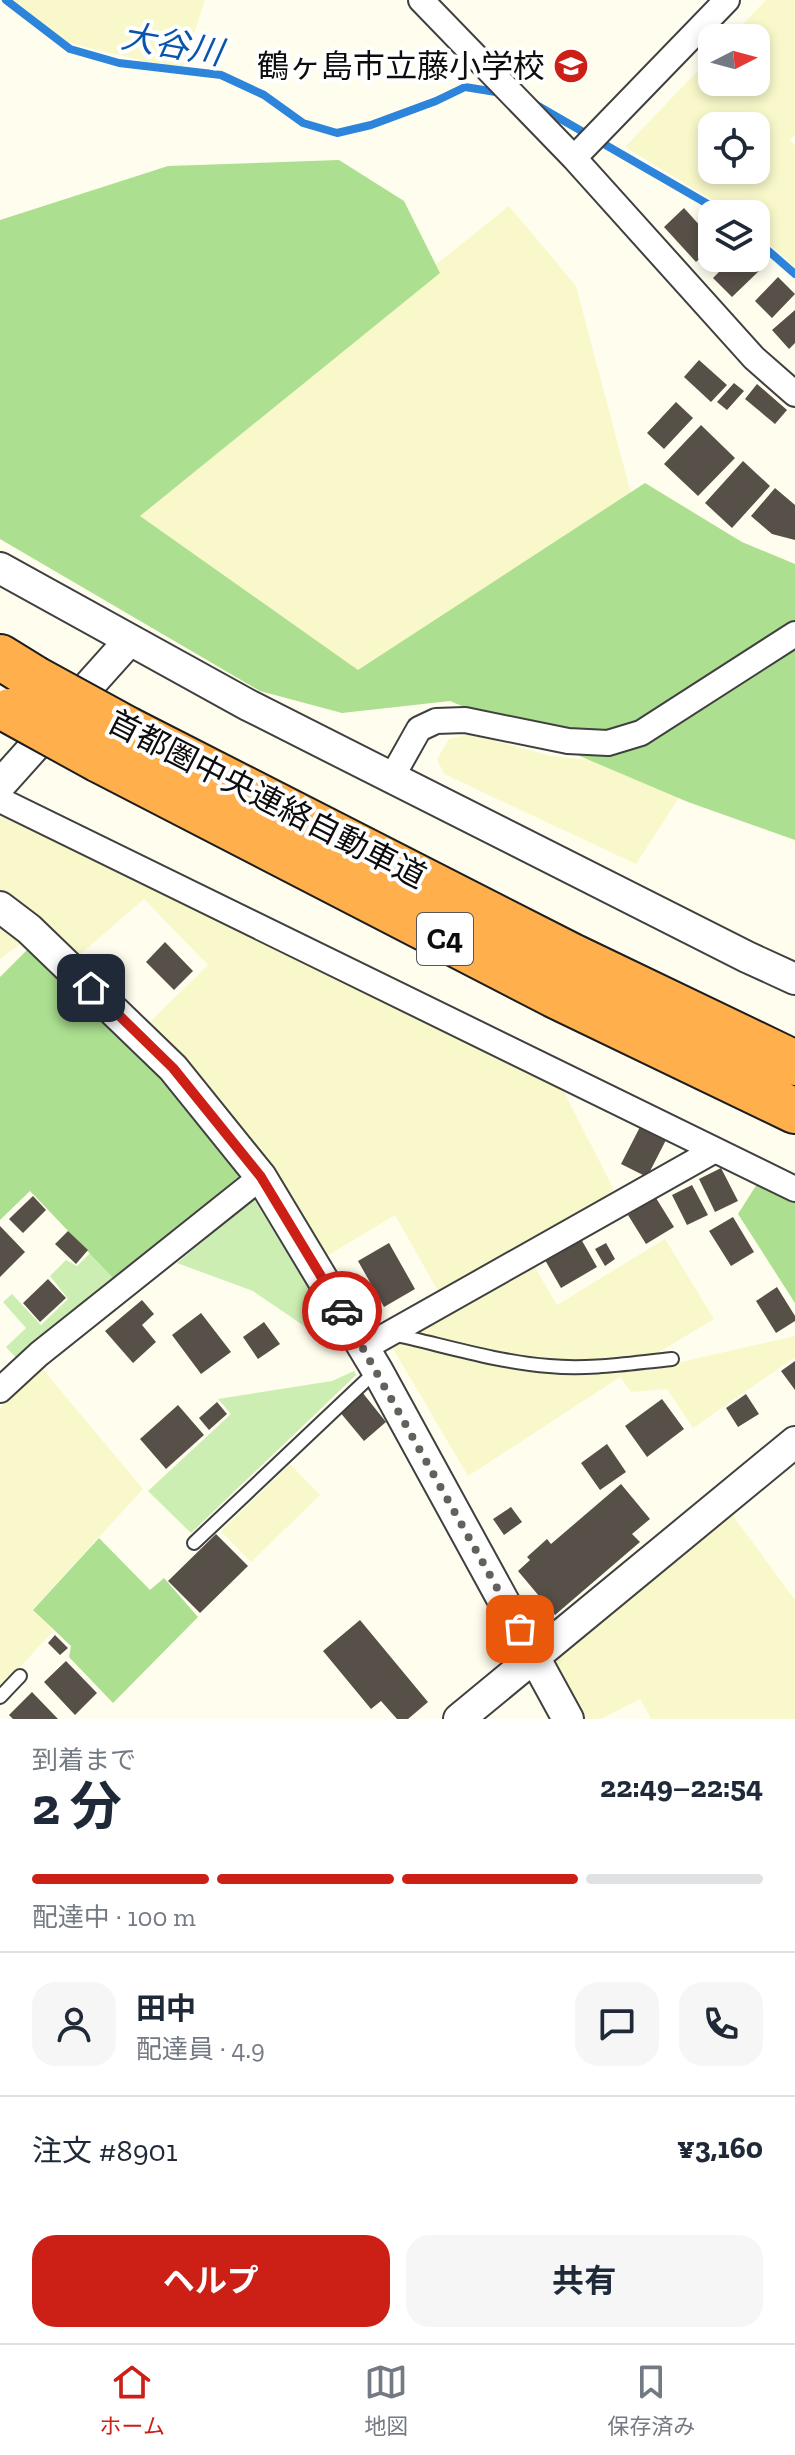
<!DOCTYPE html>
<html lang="ja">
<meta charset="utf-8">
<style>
:root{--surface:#fff;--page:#f6f6f7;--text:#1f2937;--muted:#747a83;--line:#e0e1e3;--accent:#cc2017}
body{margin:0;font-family:"Zilla Slab","Noto Sans JP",serif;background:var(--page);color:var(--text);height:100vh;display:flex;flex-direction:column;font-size:30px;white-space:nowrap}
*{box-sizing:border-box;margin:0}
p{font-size:26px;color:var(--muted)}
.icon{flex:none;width:44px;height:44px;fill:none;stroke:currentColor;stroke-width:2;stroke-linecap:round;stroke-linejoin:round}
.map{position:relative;height:1719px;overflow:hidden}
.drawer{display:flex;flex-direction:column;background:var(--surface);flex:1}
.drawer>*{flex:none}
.needle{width:52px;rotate:84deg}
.fabs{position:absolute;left:698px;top:24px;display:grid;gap:16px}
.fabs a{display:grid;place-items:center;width:72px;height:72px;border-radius:16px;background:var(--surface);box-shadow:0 4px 12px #0003;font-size:40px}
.pin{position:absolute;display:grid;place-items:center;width:68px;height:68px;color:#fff;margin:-34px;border-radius:16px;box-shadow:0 4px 12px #0006}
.courier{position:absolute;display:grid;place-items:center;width:80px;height:80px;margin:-40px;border:6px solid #cc2017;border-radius:50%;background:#fff;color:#222;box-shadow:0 2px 10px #0007}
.head em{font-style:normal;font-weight:700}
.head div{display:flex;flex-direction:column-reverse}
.head{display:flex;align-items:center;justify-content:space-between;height:136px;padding:0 32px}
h1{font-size:52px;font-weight:700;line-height:60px}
.bar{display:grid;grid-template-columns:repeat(4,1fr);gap:12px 8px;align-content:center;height:96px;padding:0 32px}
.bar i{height:10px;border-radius:6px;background:var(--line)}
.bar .current{background:var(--accent)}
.bar p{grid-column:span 4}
.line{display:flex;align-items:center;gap:20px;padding:0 32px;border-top:2px solid var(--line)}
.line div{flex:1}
.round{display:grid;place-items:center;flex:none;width:84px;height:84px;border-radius:24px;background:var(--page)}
.cta{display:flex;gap:16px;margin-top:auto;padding:16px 32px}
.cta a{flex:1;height:92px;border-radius:24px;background:var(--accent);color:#fff;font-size:32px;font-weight:700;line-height:92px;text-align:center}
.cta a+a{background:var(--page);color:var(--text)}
.tab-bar{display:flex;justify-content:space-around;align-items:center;height:112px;border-top:2px solid var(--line);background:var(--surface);font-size:22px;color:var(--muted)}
.tab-bar a{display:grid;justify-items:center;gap:4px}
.tab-bar .current{color:var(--accent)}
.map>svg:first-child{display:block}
</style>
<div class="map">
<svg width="795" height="1719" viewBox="0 0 795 1719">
<rect width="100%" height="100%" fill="#fffdee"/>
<path fill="#f8f8ca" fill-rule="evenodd" d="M 10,0 L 205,0 L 182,70 L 69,43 Z
M 766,0 L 795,0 L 795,135 L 790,140 L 795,146 L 795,267 L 756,232 L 756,214 L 735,214 L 625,147 L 712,56 L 712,82 L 756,82 L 756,38 L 730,38 ZM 712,126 L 756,126 L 756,170 L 712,170 Z
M 509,206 L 576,286 L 634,505 L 357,680 L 120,518 Z
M 470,734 L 551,756 L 598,761 L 682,793 L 636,864 L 444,774 L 437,759 L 449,739 Z
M 0,816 L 224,918 L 561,1086 L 616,1194 L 523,1247 L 557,1305 L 665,1239 L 714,1319 L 659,1352 L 668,1365 L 795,1336 L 795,1357 L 693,1428 L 667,1389 L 631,1392 L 620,1377 L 468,1476 L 388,1340 L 446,1305 L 395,1215 L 327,1256 L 269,1172 L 148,1024 L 208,965 L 144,899 L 77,957 L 41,928 L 0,959 Z
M 40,1366 L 143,1489 L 33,1609 L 53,1631 L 0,1689 L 0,1410 L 9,1393 Z
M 290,1464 L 320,1495 L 251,1562 L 221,1531 Z
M 731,1513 L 795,1600 L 795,1719 L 651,1719 L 640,1699 L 601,1719 L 578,1719 L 549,1661 Z"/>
<path fill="#cceeb3" d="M 254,1199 L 338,1336 L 332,1345 L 253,1291 L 177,1263 Z
M 90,1253 L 116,1281 L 18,1360 L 6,1347 L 26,1328 L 3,1302 L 12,1294 L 41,1325 L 68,1299 L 50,1276 L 66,1260 L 77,1266 Z
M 354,1371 L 356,1375 L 191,1533 L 148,1491 L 231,1414 L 218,1399 L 332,1381 Z"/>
<path fill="#ace090" d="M 339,160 L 404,201 L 440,273 L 140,516 L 358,670 L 645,483 L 742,542 L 795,564 L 795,840 L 688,802 L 450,701 L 342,713 L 260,691 L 0,539 L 0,220 L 168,166 Z
M 32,945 L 152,1063 L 242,1174 L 116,1281 L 30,1191 L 0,1220 L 0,977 Z
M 757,1184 L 795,1195 L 795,1303 L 738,1214 Z
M 99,1538 L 150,1590 L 164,1578 L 198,1617 L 113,1703 L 69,1657 L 71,1646 L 33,1610 Z"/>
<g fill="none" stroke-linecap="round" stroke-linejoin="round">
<path stroke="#2c84db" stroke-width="8" d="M 6,0 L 70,49 L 119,63 L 221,75 L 264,95 L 303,123 L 337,133 L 371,125 L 436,101 L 465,87 L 502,93
M 533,103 L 725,214
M 756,240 L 795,274"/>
</g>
<path fill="#575048" d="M 684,208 L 712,239 L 712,248 L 696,262 L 664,227 Z
M 733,258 L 748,258 L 760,270 L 732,297 L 713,278 Z
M 778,277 L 795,294 L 772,318 L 755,301 Z
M 795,310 L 795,343 L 789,349 L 772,330 Z
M 699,360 L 727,385 L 711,402 L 684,377 Z
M 734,383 L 744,391 L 727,410 L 717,402 Z
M 757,384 L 787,410 L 775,424 L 745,399 Z
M 676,402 L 693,418 L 664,449 L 647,433 Z
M 701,425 L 735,458 L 698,496 L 664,464 Z
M 743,461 L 770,486 L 732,528 L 705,503 Z
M 775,488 L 795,505 L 795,540 L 772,534 L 751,516 Z
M 165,942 L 193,971 L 174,990 L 146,962 Z
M 640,1127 L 666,1140 L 647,1177 L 621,1164 Z
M 721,1168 L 738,1201 L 715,1212 L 699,1179 Z
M 692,1185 L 708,1215 L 687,1225 L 672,1195 Z
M 33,1196 L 46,1210 L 23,1233 L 9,1219 Z
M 656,1198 L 674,1227 L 646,1244 L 628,1215 Z
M 733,1217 L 754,1252 L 731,1266 L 709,1231 Z
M 0,1226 L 25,1252 L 0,1277 Z
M 68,1231 L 88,1250 L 76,1264 L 55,1244 Z
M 581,1239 L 597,1267 L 561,1288 L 545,1260 Z
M 389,1243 L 415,1289 L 384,1307 L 358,1261 Z
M 606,1243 L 615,1259 L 605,1266 L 595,1249 Z
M 48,1279 L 66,1298 L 40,1322 L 23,1303 Z
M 777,1287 L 795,1316 L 795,1321 L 776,1333 L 756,1301 Z
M 142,1300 L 154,1314 L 142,1325 L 156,1342 L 133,1363 L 105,1331 Z
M 201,1313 L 231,1352 L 201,1374 L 172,1335 Z
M 264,1322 L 280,1344 L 258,1359 L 243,1337 Z
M 795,1361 L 795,1390 L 781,1371 Z
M 362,1392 L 386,1422 L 364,1441 L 339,1411 Z
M 746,1394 L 759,1414 L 738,1427 L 726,1408 Z
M 662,1399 L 684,1429 L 647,1457 L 625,1426 Z
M 217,1402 L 227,1414 L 209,1430 L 199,1418 Z
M 178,1405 L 204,1435 L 166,1469 L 140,1439 Z
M 607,1444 L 626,1472 L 600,1490 L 581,1463 Z
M 621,1484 L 650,1519 L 632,1534 L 640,1542 L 555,1615 L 518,1571 L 530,1560 L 527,1557 L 547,1539 L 551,1544 Z
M 511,1507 L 522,1522 L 504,1535 L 493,1519 Z
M 216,1534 L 248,1566 L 200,1613 L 168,1581 Z
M 360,1620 L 428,1702 L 408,1719 L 397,1719 L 381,1701 L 371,1709 L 323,1651 Z
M 55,1635 L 68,1648 L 60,1655 L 48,1643 Z
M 66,1661 L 97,1693 L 75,1715 L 44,1682 Z
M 32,1692 L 58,1719 L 13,1719 L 9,1715 Z"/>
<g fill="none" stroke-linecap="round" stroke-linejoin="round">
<defs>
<path id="service" d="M 392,1334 C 443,1345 496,1362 549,1366 C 590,1370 631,1363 672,1359
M 194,1543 L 377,1370
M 0,1697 L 20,1676"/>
<path id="minor" d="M 421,0 L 574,158 L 754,358 L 795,394
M 574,158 L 727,0
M 392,777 L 419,729 L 436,721 L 465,720 L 568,741 L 608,743 L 641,733 L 795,634
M 0,800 L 795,1189
M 364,1348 L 715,1150
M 0,1390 L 39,1354 L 261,1177"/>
<path id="tertiary" d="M 0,568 L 248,705 L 747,957 L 795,979
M 0,785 L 129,641
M 0,907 L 29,929 L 173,1068 L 261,1177 L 377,1370 L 568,1719
M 459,1719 L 795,1442"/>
<path id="motorway" d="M 0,657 L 34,678
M 129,730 L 572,956 L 795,1063
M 99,760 L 554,995 L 795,1111"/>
</defs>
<use href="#service" stroke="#404040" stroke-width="16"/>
<use href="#minor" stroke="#404040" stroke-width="28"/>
<use href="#tertiary" stroke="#404040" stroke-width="34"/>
<use href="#motorway" stroke="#1e1e1e" stroke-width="48"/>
<use href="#service" stroke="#fff" stroke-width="12"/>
<use href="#minor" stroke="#fff" stroke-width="24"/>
<use href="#tertiary" stroke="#fff" stroke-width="30"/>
<use href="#motorway" stroke="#ffb04c" stroke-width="44"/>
<defs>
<path id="motorway-bridge" d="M 34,678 L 129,730
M 10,711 L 99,760"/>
</defs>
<use href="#motorway-bridge" stroke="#1e1e1e" stroke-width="48" stroke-linecap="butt"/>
<use href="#motorway-bridge" stroke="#ffb04c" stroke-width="44"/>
</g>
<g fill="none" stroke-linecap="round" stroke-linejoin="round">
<path stroke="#62615c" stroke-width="8" stroke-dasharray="0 14.4" d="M 342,1311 L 520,1629"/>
<path stroke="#cc2017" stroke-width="10" d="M 91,988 L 173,1068 L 261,1177 L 342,1311"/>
</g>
<defs>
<symbol id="school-disc" viewBox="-11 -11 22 22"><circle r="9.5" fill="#cc2017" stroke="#fff"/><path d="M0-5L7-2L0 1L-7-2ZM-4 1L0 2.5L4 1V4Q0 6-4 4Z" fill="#fff"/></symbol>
</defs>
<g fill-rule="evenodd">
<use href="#school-disc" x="551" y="46" width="40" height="40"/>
</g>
<g text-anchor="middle" stroke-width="8" stroke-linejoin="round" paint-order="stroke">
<rect fill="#fff" stroke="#565656" stroke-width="2" x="417" y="913" width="56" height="52" rx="6"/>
<g font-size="30" font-weight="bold" fill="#0d0d0d">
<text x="445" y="949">C4</text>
</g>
<g font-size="32" fill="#0d0d0d" stroke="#fff" text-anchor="end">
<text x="545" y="77">鶴ヶ島市立藤小学校</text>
</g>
<g font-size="32" fill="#0d0d0d" stroke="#fff">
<text transform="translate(267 799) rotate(27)" y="11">首都圏中央連絡自動車道</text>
</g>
<g font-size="34" font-style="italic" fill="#0a55ac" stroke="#fff">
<text transform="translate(172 44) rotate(10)" y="12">大谷川</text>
</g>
</g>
</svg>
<div class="fabs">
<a><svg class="needle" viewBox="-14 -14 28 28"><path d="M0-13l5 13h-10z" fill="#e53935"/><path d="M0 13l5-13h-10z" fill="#747a83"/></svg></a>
<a><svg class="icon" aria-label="locate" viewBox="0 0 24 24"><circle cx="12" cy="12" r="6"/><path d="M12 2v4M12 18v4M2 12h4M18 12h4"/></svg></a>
<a><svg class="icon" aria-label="layers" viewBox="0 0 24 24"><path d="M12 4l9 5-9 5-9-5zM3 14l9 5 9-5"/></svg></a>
</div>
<div class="pin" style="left:520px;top:1629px;background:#ea580c"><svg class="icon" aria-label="bag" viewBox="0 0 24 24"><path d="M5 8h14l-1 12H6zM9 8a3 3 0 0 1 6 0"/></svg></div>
<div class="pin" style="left:91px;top:988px;background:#1f2937"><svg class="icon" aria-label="home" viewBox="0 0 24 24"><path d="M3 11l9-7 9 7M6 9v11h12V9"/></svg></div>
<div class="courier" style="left:342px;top:1311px"><svg class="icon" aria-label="car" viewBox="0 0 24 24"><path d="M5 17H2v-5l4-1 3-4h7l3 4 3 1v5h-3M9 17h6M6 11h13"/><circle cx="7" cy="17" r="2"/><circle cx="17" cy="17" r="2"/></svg></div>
</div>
<section class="drawer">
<div class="head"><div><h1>2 分</h1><p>到着まで</p></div><em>22:49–22:54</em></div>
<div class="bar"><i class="current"></i><i class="current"></i><i class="current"></i><i></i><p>配達中 · 100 m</p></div>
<div class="line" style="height:144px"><a class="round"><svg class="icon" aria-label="person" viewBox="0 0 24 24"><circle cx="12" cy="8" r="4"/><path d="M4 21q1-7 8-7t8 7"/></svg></a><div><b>田中</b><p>配達員 · 4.9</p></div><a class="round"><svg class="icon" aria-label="chat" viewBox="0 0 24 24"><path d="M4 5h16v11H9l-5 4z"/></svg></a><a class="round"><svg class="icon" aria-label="phone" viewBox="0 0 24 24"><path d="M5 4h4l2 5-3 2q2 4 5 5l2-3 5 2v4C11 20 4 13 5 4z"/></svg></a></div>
<div class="line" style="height:104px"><div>注文 #8901</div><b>¥3,160</b></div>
<div class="cta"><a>ヘルプ</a><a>共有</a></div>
</section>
<nav class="tab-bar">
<a class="current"><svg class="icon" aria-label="home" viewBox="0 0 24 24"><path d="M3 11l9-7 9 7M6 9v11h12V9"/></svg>ホーム</a>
<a><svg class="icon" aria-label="map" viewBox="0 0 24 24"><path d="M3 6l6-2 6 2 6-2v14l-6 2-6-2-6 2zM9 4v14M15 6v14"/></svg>地図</a>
<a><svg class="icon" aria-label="saved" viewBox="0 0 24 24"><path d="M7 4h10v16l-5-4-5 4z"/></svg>保存済み</a>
</nav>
